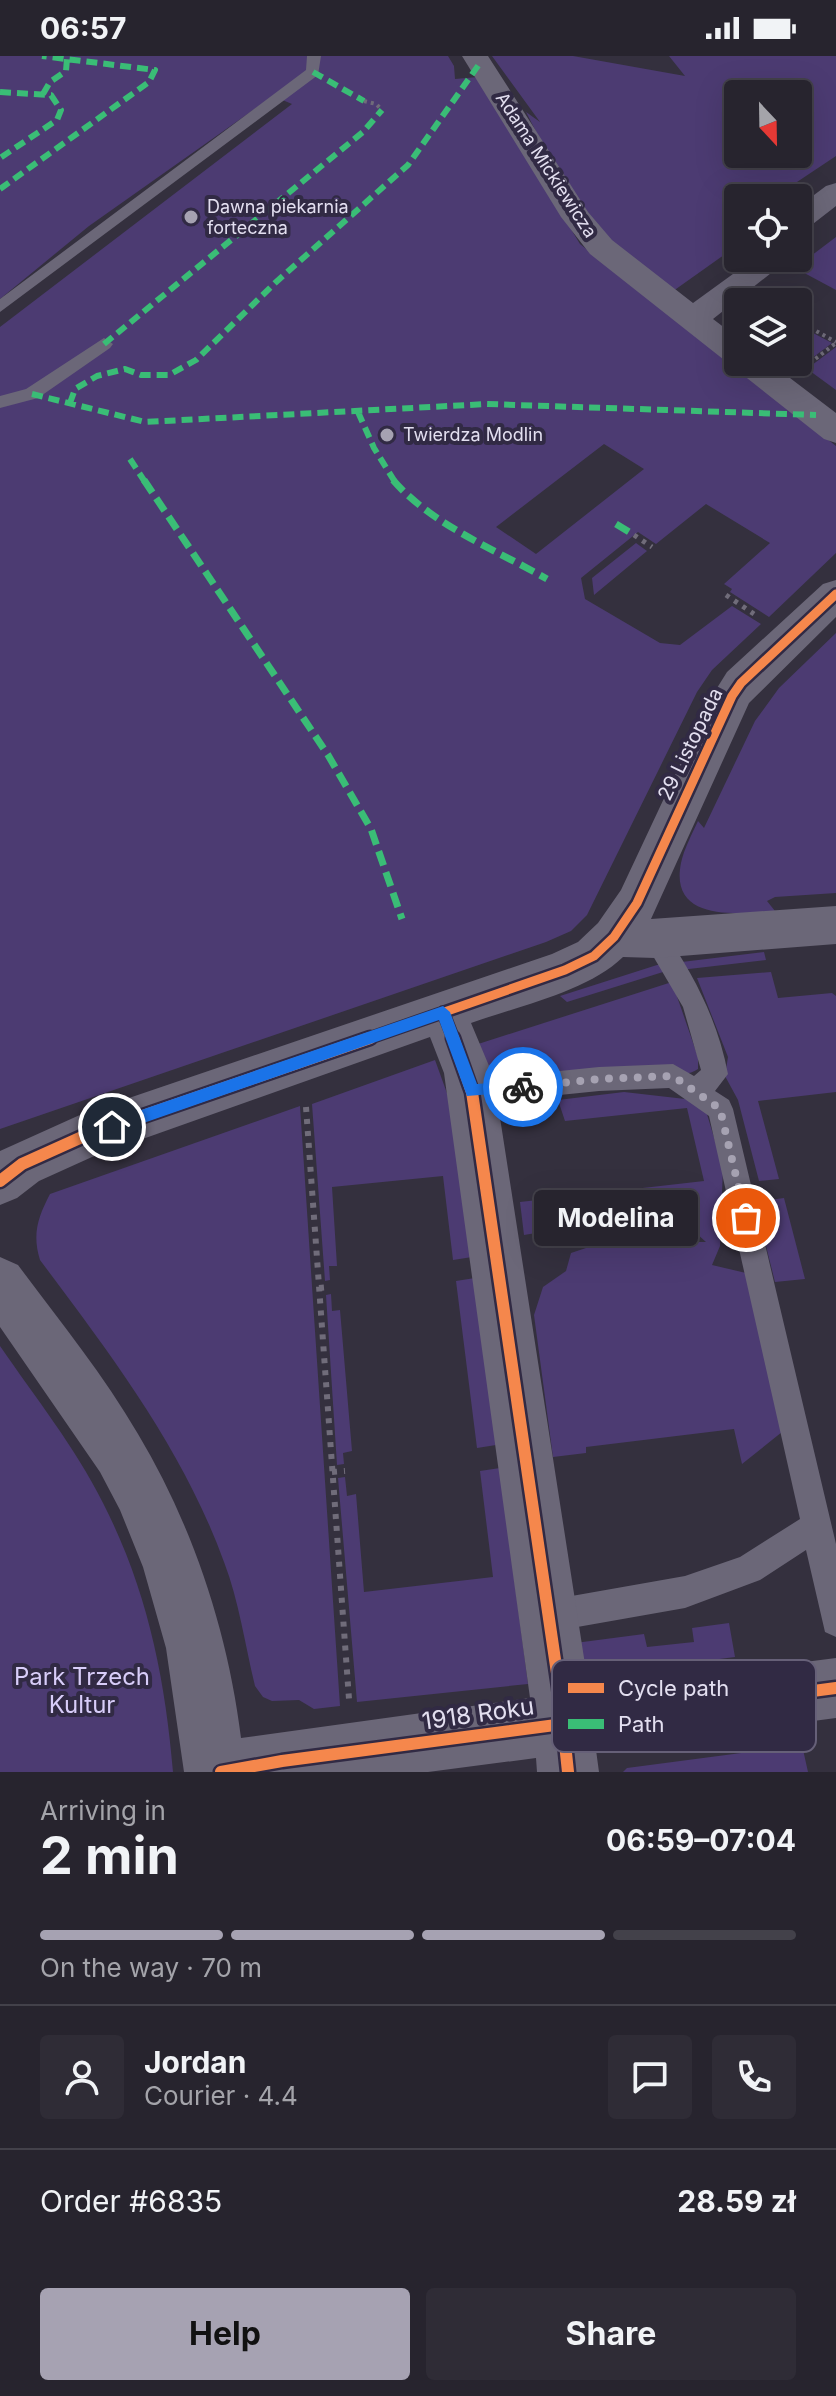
<!DOCTYPE html>
<meta charset="utf-8">
<style>
:root{--surface:#27242e;--page:#2f2c36;--text:#f1f3f6;--muted:#a4a4aa;--line:#43414a;--accent:#a6a2b2}
body{margin:0;font-family:Inter,sans-serif;background:var(--page);color:var(--text);height:100vh;display:flex;flex-direction:column;font-size:30px;white-space:nowrap}
*{box-sizing:border-box;margin:0}
p{font-size:26px;color:var(--muted)}
.icon{flex:none;width:44px;height:44px;fill:none;stroke:currentColor;stroke-width:2;stroke-linecap:round;stroke-linejoin:round}
.map{position:relative;height:1716px;overflow:hidden}
.drawer{display:flex;flex-direction:column;background:var(--surface);flex:1}
.drawer>*{flex:none}
.needle{width:52px;rotate:158deg}
.controls{position:absolute;left:724px;top:24px;display:grid;gap:16px}
.controls a{display:grid;place-items:center;width:88px;height:88px;border-radius:8px;background:var(--surface);box-shadow:0 8px 32px #0002,0 0 0 2px var(--line);font-size:40px}
.pin{position:absolute;display:grid;place-items:center;width:68px;height:68px;color:#fff;margin:-34px;border:4px solid #fff;border-radius:50%;box-shadow:0 2px 8px #0007}
.courier{position:absolute;display:grid;place-items:center;width:80px;height:80px;margin:-40px;border:6px solid #1a73e8;border-radius:50%;background:#fff;color:#222;box-shadow:0 2px 10px #0007}
.bubble{position:absolute;height:56px;border-radius:8px;background:var(--surface);box-shadow:0 8px 32px #0002,0 0 0 2px var(--line);font-size:26px;font-weight:700;line-height:56px;text-align:center}
.overview em{font-style:normal;font-weight:700}
.overview div{display:flex;flex-direction:column-reverse}
.overview{display:flex;align-items:center;justify-content:space-between;height:136px;padding:0 40px}
h1{font-size:52px;font-weight:700;line-height:60px}
.bar{display:grid;grid-template-columns:repeat(4,1fr);gap:12px 8px;align-content:center;height:96px;padding:0 40px}
.bar i{height:10px;border-radius:6px;background:var(--line)}
.bar .selected{background:var(--accent)}
.bar p{grid-column:span 4}
.line{display:flex;align-items:center;gap:20px;padding:0 40px;border-top:2px solid var(--line)}
.line div{flex:1}
.round{display:grid;place-items:center;flex:none;width:84px;height:84px;border-radius:8px;background:var(--page)}
.primary-button{display:flex;gap:16px;margin-top:auto;padding:16px 40px}
.primary-button a{flex:1;height:92px;border-radius:8px;background:var(--accent);color:#111;font-size:32px;font-weight:700;line-height:92px;text-align:center}
.primary-button a+a{background:var(--page);color:var(--text)}
.status{display:flex;justify-content:space-between;align-items:center;height:56px;padding:0 40px;background:var(--surface);direction:ltr}
.status svg{height:22px;fill:currentColor}
.map>svg:first-child{display:block}
</style>
<div class="status"><b>06:57</b><svg viewBox="0 0 49 12"><path d="M0 12V9h3v3zM5 12V6h3v6zM10 12V3h3v9zM15 12V0h3v12zM26 1h20v11H26zM47 4h2v5h-2z"/></svg></div>
<div class="map">
<svg width="836" height="1716" viewBox="0 0 836 1716">
<rect width="100%" height="100%" fill="#34303e"/>
<path fill="#4c3b72" fill-rule="evenodd" d="M 0,0 L 448,0 L 454,10 L 455,23 L 478,21 L 580,188 L 836,390 L 836,497 L 769,561 L 730,536 L 732,533 L 724,528 L 770,487 L 706,448 L 656,488 L 638,476 L 581,522 L 585,543 L 660,587 L 680,589 L 732,550 L 761,568 L 712,614 L 697,636 L 587,859 L 571,875 L 546,886 L 0,1073 L 0,271 L 292,48 L 273,40 L 89,170 L 0,243 ZM 604,388 L 644,413 L 536,498 L 496,471 Z
M 492,0 L 573,0 L 685,20 L 669,0 L 836,0 L 836,100 L 794,128 L 812,137 L 798,147 L 798,142 L 738,142 L 738,189 L 669,238 L 577,156 L 526,56 L 540,66 ZM 738,38 L 798,38 L 798,98 L 738,98 Z
M 836,181 L 836,234 L 795,212 Z
M 798,269 L 832,287 L 807,306 L 799,306 Z
M 836,291 L 836,334 L 810,315 L 812,309 Z
M 636,487 L 647,495 L 594,539 L 592,522 Z
M 836,577 L 836,837 L 775,841 L 767,845 L 775,855 C 738,858 669,866 681,807 C 684,793 692,778 698,765 L 704,772 L 755,665 L 779,632 Z
M 764,896 L 766,904 L 663,916 L 567,946 L 560,940 L 657,909 Z
M 771,916 L 778,942 L 832,937 L 836,940 L 836,1036 L 758,1045 L 779,1123 L 759,1125 L 738,1044 L 725,1020 L 728,1001 L 697,922 Z
M 672,926 L 698,1001 L 698,1013 C 686,1021 675,1017 664,1010 L 546,1016 L 491,1029 L 475,989 Z
M 435,1004 L 448,1040 L 472,1201 L 453,1204 L 443,1120 L 332,1131 L 337,1210 L 329,1210 L 330,1224 L 325,1225 L 312,1048 Z
M 624,1036 L 694,1044 L 706,1055 L 723,1111 L 720,1190 L 712,1209 L 746,1217 L 782,1376 L 742,1408 L 734,1373 L 586,1391 L 586,1397 L 553,1401 L 534,1259 L 543,1231 L 566,1215 L 571,1197 L 604,1186 L 706,1186 L 667,1151 L 631,1136 L 595,1144 L 578,1170 L 524,1179 L 520,1146 L 704,1125 L 687,1052 L 565,1065 L 558,1044 Z
M 300,1050 L 340,1650 L 314,1653 L 299,1644 L 272,1645 L 263,1641 L 255,1630 C 245,1589 239,1545 224,1506 C 183,1393 111,1299 40,1204 C 32,1178 38,1161 50,1138 Z
M 784,1142 L 805,1223 L 775,1226 L 755,1146 Z
M 475,1222 L 496,1389 L 477,1392 L 456,1225 Z
M 331,1238 L 332,1255 L 340,1254 L 352,1395 L 343,1397 L 344,1408 L 337,1409 L 326,1239 Z
M 0,1290 C 35,1341 75,1391 103,1447 C 147,1533 165,1621 173,1716 L 0,1716 Z
M 500,1412 L 528,1628 L 357,1646 L 338,1422 L 345,1421 L 347,1440 L 356,1438 L 364,1536 L 493,1521 L 480,1415 Z
M 729,1567 L 735,1601 L 580,1621 L 575,1587 L 644,1578 L 647,1591 L 694,1586 L 692,1572 Z
M 802,1689 L 808,1716 L 623,1716 L 627,1712 Z"/>
<g fill="none" stroke-linecap="round" stroke-linejoin="round">
<path stroke="#706c7a" stroke-width="4" stroke-dasharray="3 4" stroke-linecap="butt" d="M 364,45 L 376,48 L 382,54
M 798,265 L 836,286
M 810,307 L 836,287"/>
<path stroke="#706c7a" stroke-width="5" stroke-dasharray="4 6" stroke-linecap="butt" d="M 634,479 L 652,491
M 726,539 L 754,558"/>
<path stroke="#706c7a" stroke-width="6" stroke-dasharray="5 7" stroke-linecap="butt" d="M 306,1051 L 349,1643
M 319,1232 L 330,1231
M 332,1416 L 345,1415"/>
<path fill="#6b6778" fill-rule="evenodd" d="M 307,0 L 321,0 L 318,19 L 0,256 L 0,243 L 306,14 Z
M 104,282 L 113,288 L 110,292 L 38,342 L 0,352 L 0,340 L 26,333 Z
M 655,872 L 664,875 C 694,919 718,965 728,1018 L 715,1035 L 729,1044 L 733,1053 L 836,1488 L 836,1581 L 825,1576 L 806,1494 L 760,1524 L 685,1552 L 549,1576 L 538,1571 L 533,1560 L 538,1549 L 549,1544 L 685,1520 L 740,1501 L 800,1463 L 709,1060 L 669,1032 L 599,1035 L 472,1048 L 463,1045 L 459,1036 L 463,1027 L 472,1024 L 599,1011 L 673,1008 L 694,1020 L 701,1014 L 683,951 L 643,883 L 646,875 Z"/>
<path fill="#6b6778" fill-rule="evenodd" d="M 462,0 L 488,0 L 588,156 L 612,184 L 693,247 L 755,202 L 790,202 L 713,263 L 738,282 L 738,306 L 769,306 L 836,357 L 836,387 L 824,383 L 590,198 L 561,161 Z
M 836,127 L 836,150 L 809,171 L 798,174 L 798,151 L 826,130 Z
M 836,524 L 836,561 L 749,647 L 651,863 L 836,850 L 836,888 L 655,902 L 623,901 C 587,936 518,950 471,967 L 492,1017 L 496,1036 L 589,1634 L 836,1602 L 836,1662 L 596,1694 L 599,1716 L 537,1716 L 536,1702 L 428,1716 L 184,1716 L 166,1592 L 143,1511 L 120,1454 L 100,1416 L 0,1271 L 0,1201 L 18,1209 C 59,1264 103,1318 138,1378 C 193,1470 228,1576 241,1682 L 530,1642 L 444,1017 L 430,981 L 92,1101 L 39,1125 L 17,1142 L 0,1149 L 0,1095 L 82,1058 L 552,898 L 578,886 L 598,867 L 621,834 L 712,640 L 727,616 L 823,528 Z"/>
<path stroke="#3abd76" stroke-width="6" stroke-dasharray="11 6" stroke-linecap="butt" d="M 313,16 L 364,45
M 0,36 L 51,39 L 61,54 L 57,64 L 0,102
M 43,38 L 50,26 L 66,15 L 67,3
M 0,133 L 149,26 L 155,14 L 42,0
M 104,288 L 363,76 L 382,54
M 32,338 L 145,366 L 487,348 L 816,359
M 70,347 L 75,333 L 97,320 L 125,313 L 141,319 L 169,319 L 196,304 L 275,227 L 408,109 L 480,7
M 358,356 L 374,392 L 395,426
M 130,403 L 145,426"/>
<path stroke="#3abd76" stroke-width="7" stroke-dasharray="15 7" stroke-linecap="butt" d="M 144,424 L 328,699 L 371,773 L 402,863
M 393,424 C 432,469 496,494 547,523
M 616,468 L 634,479"/>
<defs>
<path id="cycleway-far1" d="M 443,956 L 454,984
M 364,984 L 565,914 L 594,900 L 614,881 L 637,847 L 732,640 L 741,627 L 836,538"/>
<path id="cycleway" d="M 453,982 L 472,1036 L 559,1631 L 568,1716
M 0,1125 L 22,1108 L 82,1081 L 370,982
M 221,1716 L 282,1705 L 836,1632"/>
</defs>
<use href="#cycleway-far1" stroke="#312a44" stroke-width="14"/>
<use href="#cycleway" stroke="#312a44" stroke-width="17"/>
<use href="#cycleway-far1" stroke="#f5874c" stroke-width="9"/>
<use href="#cycleway" stroke="#f5874c" stroke-width="12"/>
</g>
<path fill="#1a73e8" d="M 443,950 L 450,956 L 477,1028 L 523,1024 L 530,1031 L 528,1035 L 467,1040 L 439,964 L 112,1078 L 105,1071 L 112,1064 Z"/>
<g fill="none" stroke-linecap="round" stroke-linejoin="round">
<path stroke="#a6a2b2" stroke-width="8" stroke-dasharray="0 14.4" d="M 523,1031 L 599,1023 L 673,1020 L 720,1053 L 746,1162"/>
</g>
<g fill="#a6a2b2" stroke="#312a44" stroke-width="3">
<circle cx="191" cy="161" r="8"/>
<circle cx="387" cy="379" r="8"/>
</g>
<g text-anchor="middle" stroke-width="8" stroke-linejoin="round" paint-order="stroke">
<g font-size="18" fill="#e3dff0" stroke="#312a44">
<text transform="translate(546 109) rotate(57)" y="6">Adama Mickiewicza</text>
</g>
<g font-size="18" fill="#e3dff0" stroke="#312a44" text-anchor="start">
<text x="207" y="157">Dawna piekarnia<tspan x="207" dy="21">forteczna</tspan></text>
<text x="403" y="385">Twierdza Modlin</text>
</g>
<g font-size="20" fill="#e3dff0" stroke="#312a44">
<text transform="translate(690 688) rotate(-64)" y="7">29 Listopada</text>
</g>
<g font-size="24" fill="#d8cdf9" stroke="#312a44">
<text x="82" y="1629">Park Trzech<tspan x="82" dy="28">Kultur</tspan></text>
</g>
<g font-size="24" fill="#e3dff0" stroke="#312a44">
<text transform="translate(478 1658) rotate(-8)" y="8">1918 Roku</text>
</g>
</g>
<rect x="552" y="1604" width="264" height="92" rx="12" fill="#312a44" stroke="#666078" stroke-width="2"/>
<rect x="568" y="1627" width="36" height="10" fill="#f5874c"/>
<rect x="568" y="1663" width="36" height="10" fill="#3abd76"/>
<g font-size="22" fill="#e3dff0">
<text x="618" y="1640">Cycle path</text>
<text x="618" y="1676">Path</text>
</g>
</svg>
<div class="controls">
<a><svg class="needle" viewBox="-14 -14 28 28"><path d="M0-13l5 13h-10z" fill="#e53935"/><path d="M0 13l5-13h-10z" fill="#a4a4aa"/></svg></a>
<a><svg class="icon" aria-label="locate" viewBox="0 0 24 24"><circle cx="12" cy="12" r="6"/><path d="M12 2v4M12 18v4M2 12h4M18 12h4"/></svg></a>
<a><svg class="icon" aria-label="layers" viewBox="0 0 24 24"><path d="M12 4l9 5-9 5-9-5zM3 14l9 5 9-5"/></svg></a>
</div>
<div class="pin" style="left:746px;top:1162px;background:#ea580c"><svg class="icon" aria-label="bag" viewBox="0 0 24 24"><path d="M5 8h14l-1 12H6zM9 8a3 3 0 0 1 6 0"/></svg></div>
<div class="pin" style="left:112px;top:1071px;background:#1f2937"><svg class="icon" aria-label="home" viewBox="0 0 24 24"><path d="M3 11l9-7 9 7M6 9v11h12V9"/></svg></div>
<div class="courier" style="left:523px;top:1031px"><svg class="icon" aria-label="bike" viewBox="0 0 24 24"><circle cx="6" cy="16" r="4"/><circle cx="18" cy="16" r="4"/><path d="M6 16l4-8h5l3 8M10 8l3 8H6M13 5h3"/></svg></div>
<div class="bubble" style="left:534px;top:1134px;width:164px">Modelina</div>
</div>
<section class="drawer">
<div class="overview"><div><h1>2 min</h1><p>Arriving in</p></div><em>06:59–07:04</em></div>
<div class="bar"><i class="selected"></i><i class="selected"></i><i class="selected"></i><i></i><p>On the way · 70 m</p></div>
<div class="line" style="height:144px"><a class="round"><svg class="icon" aria-label="person" viewBox="0 0 24 24"><circle cx="12" cy="8" r="4"/><path d="M4 21q1-7 8-7t8 7"/></svg></a><div><b>Jordan</b><p>Courier · 4.4</p></div><a class="round"><svg class="icon" aria-label="chat" viewBox="0 0 24 24"><path d="M4 5h16v11H9l-5 4z"/></svg></a><a class="round"><svg class="icon" aria-label="phone" viewBox="0 0 24 24"><path d="M5 4h4l2 5-3 2q2 4 5 5l2-3 5 2v4C11 20 4 13 5 4z"/></svg></a></div>
<div class="line" style="height:104px"><div>Order #6835</div><b>28.59 zł</b></div>
<div class="primary-button"><a>Help</a><a>Share</a></div>
</section>
